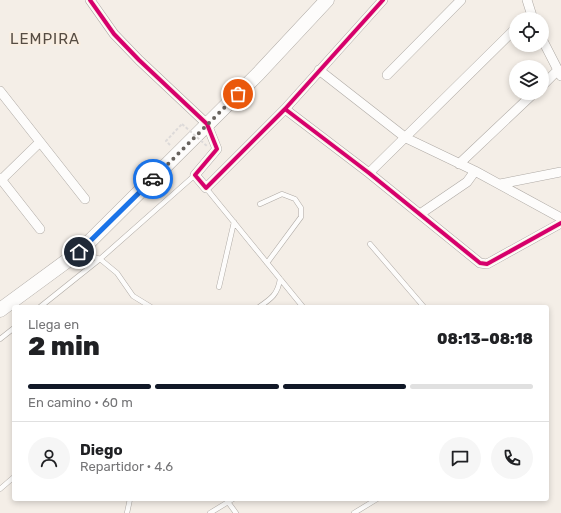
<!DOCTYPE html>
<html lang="es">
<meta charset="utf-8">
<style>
:root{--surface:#fff;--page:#f6f6f6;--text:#202124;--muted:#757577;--line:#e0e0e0;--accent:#111827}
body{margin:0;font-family:Rubik,sans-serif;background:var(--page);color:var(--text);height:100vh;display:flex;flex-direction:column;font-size:15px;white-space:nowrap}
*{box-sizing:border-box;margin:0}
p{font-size:13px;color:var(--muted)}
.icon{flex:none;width:22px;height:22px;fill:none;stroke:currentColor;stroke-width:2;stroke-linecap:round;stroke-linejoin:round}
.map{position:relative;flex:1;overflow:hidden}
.side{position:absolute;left:12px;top:305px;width:537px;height:196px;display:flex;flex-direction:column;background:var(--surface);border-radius:4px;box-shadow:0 2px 6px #0003}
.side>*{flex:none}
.fabs{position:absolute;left:509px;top:12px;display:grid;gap:8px}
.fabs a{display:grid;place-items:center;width:40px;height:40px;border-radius:50%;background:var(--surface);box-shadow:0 2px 6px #0003;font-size:20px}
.pin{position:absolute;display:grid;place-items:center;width:34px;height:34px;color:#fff;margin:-17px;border:2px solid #fff;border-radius:50%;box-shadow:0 1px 4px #0007}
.courier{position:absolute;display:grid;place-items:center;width:40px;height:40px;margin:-20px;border:3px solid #1a73e8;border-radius:50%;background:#fff;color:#222;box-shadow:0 1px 5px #0007}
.overview em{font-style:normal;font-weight:800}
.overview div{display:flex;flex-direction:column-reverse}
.overview{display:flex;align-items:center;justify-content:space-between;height:68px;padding:0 16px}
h1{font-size:26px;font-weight:800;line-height:30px}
.bar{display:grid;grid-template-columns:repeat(4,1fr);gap:6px 4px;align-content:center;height:48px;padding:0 16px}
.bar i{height:5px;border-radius:3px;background:var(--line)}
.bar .active{background:var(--accent)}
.bar p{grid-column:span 4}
.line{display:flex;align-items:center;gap:10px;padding:0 16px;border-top:1px solid var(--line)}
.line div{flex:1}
.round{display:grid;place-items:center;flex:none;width:42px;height:42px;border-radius:21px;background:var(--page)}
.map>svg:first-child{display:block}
</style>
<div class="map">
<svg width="561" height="513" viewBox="0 0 561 513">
<rect width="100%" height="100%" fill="#f4eee7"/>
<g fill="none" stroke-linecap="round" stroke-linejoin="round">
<defs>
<path id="service" d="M 206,188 L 303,307
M 260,204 L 282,194 L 295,199 L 301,208 L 301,217 L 267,263
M 370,244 L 424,307
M 82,253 L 100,259 L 117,273 L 133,296 L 151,307
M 219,287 L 234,222
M 40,307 L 100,259 L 195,175
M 259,307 C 271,299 278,294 280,279
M 0,339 L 14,328
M 0,489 L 14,477
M 228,502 L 236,513
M 127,513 L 130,499
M 210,513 L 233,499
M 354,513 L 377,499"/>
<path id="minor" d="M 90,0 L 114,34 L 139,60 L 207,124 L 217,149 L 195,175 L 206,188 L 285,109 L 383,0
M 527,0 L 533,19
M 542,39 L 561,76
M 319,70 L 406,138 L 475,171 L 561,218
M 387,75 L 461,0
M 542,86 L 558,70
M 0,91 L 85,199
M 285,109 L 369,173 L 480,263 L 487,264 L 561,223
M 459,164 L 534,93
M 369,173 L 516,28
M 0,178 L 40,229
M 0,181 L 40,142
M 500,184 L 561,172
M 420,214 L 467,182 L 475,171"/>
<path id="primary" d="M 0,310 L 79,252 L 258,74 L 327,0"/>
</defs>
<use href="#service" stroke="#aea9a4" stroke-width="5.5"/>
<use href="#minor" stroke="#aea9a4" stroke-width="10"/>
<use href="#primary" stroke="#aea9a4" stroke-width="15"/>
<path stroke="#dddad9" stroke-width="2" stroke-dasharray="3 2" stroke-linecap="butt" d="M 170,145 L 166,141 L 182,124"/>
<use href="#service" stroke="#fdfcfb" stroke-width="4.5"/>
<use href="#minor" stroke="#fdfcfb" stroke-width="9"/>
<use href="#primary" stroke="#fdfcfb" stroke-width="14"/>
<path stroke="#dddad9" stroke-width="2" stroke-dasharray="3 2" stroke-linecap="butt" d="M 182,124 L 208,147"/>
<defs>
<path id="cycleway" d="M 90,0 L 114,34 L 139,60 L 207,124 L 217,149 L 195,175 L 206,188 L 285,109 L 383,0
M 285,109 L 369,173 L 480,263 L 487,264 L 561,223"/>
</defs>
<use href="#cycleway" stroke="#f9eee2" stroke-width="6"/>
<use href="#cycleway" stroke="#d6006c" stroke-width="4"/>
</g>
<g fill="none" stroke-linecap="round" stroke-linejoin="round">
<path stroke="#68635e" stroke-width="4" stroke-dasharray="0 7.2" d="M 153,179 L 238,94"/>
<path stroke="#1a73e8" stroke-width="5" d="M 79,252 L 153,179"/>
</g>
<g text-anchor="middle" stroke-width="4" stroke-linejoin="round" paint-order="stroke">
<g font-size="15" letter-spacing="1" fill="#564c43" stroke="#f9eee2">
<text x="45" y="44">LEMPIRA</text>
</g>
</g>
</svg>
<div class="fabs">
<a><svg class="icon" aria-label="locate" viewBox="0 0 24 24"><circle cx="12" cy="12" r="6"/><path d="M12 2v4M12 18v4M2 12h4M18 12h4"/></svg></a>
<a><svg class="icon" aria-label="layers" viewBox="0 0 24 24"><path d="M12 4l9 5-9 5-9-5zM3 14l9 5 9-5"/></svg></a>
</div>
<div class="pin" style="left:238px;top:94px;background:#ea580c"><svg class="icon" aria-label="bag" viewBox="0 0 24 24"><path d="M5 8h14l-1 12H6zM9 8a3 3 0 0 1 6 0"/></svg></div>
<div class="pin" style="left:79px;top:252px;background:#1f2937"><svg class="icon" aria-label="home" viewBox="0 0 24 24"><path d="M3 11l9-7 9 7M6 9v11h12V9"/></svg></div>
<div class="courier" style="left:153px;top:179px"><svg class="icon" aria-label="car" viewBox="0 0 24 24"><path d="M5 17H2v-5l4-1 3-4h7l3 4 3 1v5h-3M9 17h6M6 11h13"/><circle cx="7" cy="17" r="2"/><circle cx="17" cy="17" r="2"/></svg></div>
<section class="side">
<div class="overview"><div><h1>2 min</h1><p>Llega en</p></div><em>08:13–08:18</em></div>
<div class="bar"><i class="active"></i><i class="active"></i><i class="active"></i><i></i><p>En camino · 60 m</p></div>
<div class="line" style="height:72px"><a class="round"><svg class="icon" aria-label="person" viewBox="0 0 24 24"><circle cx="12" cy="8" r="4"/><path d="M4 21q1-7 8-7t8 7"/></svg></a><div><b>Diego</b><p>Repartidor · 4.6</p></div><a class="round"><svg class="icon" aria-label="chat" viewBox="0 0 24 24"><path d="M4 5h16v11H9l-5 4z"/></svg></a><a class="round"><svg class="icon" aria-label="phone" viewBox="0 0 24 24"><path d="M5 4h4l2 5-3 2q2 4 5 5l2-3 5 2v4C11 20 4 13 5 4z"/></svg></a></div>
</section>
</div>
